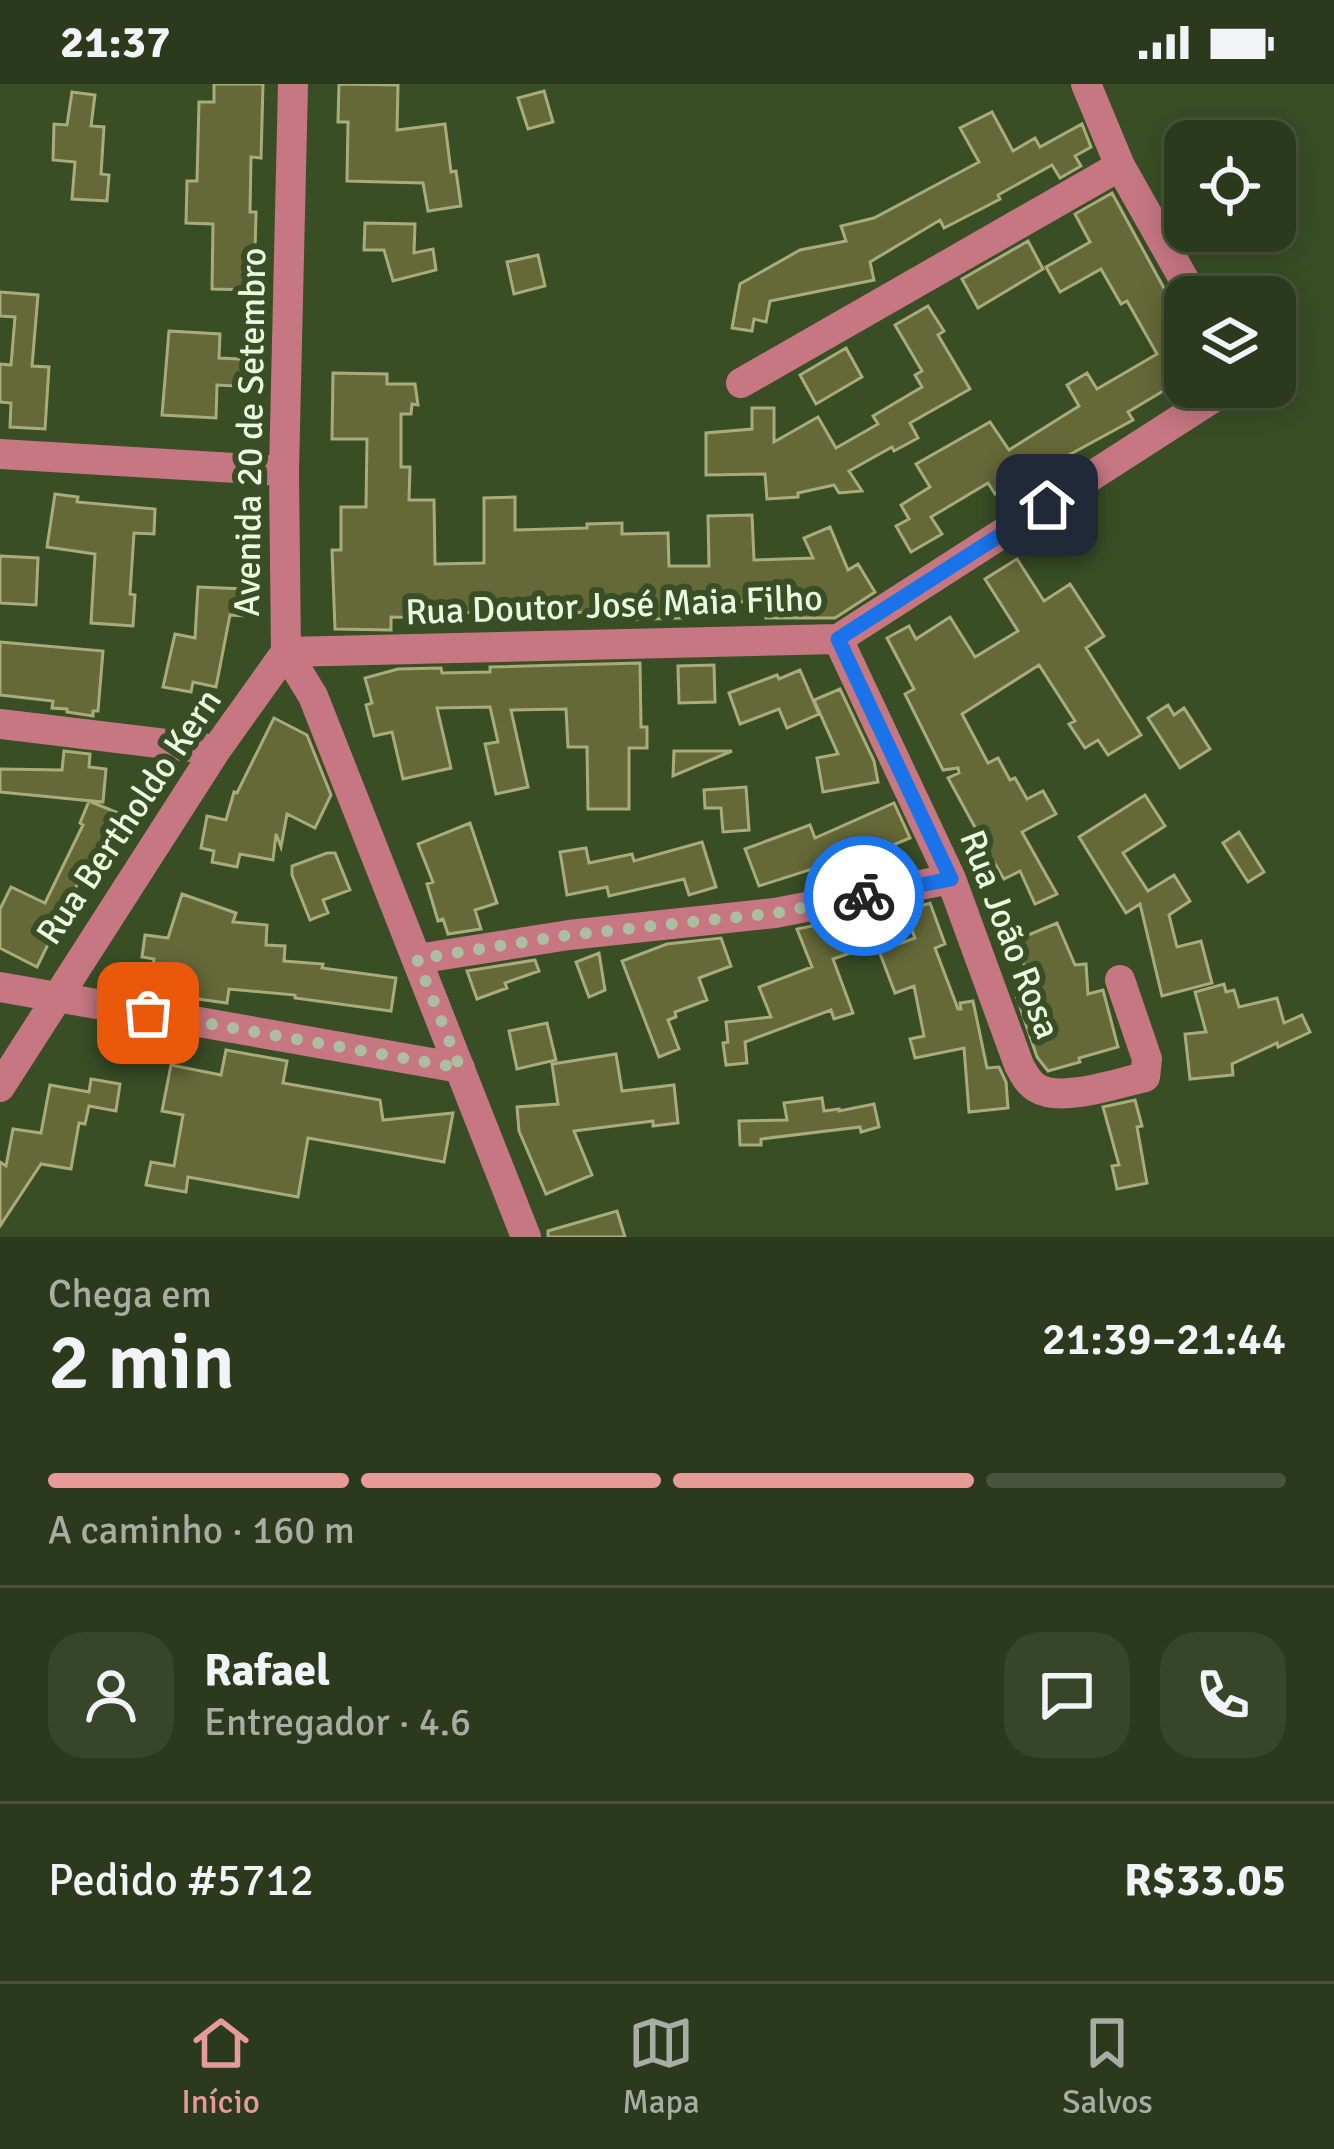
<!DOCTYPE html>
<html lang="pt">
<meta charset="utf-8">
<style>
:root{--surface:#2b3a1c;--page:#374529;--text:#f1f3f6;--muted:#a6ada3;--line:#47543b;--accent:#e69b98}
body{margin:0;font-family:Signika,sans-serif;background:var(--page);color:var(--text);height:100vh;display:flex;flex-direction:column;font-size:45px;white-space:nowrap}
*{box-sizing:border-box;margin:0}
p{font-size:39px;color:var(--muted)}
.icon{flex:none;width:66px;height:66px;fill:none;stroke:currentColor;stroke-width:2;stroke-linecap:round;stroke-linejoin:round}
.map{position:relative;height:1153px;overflow:hidden}
.panel{display:flex;flex-direction:column;background:var(--surface);flex:1}
.panel>*{flex:none}
.tools{position:absolute;left:1164px;top:36px;display:grid;gap:24px}
.tools a{display:grid;place-items:center;width:132px;height:132px;border-radius:24px;background:var(--surface);box-shadow:0 6px 30px #0003,0 0 0 3px var(--line);font-size:60px}
.pin{position:absolute;display:grid;place-items:center;width:102px;height:102px;color:#fff;margin:-51px;border-radius:24px;box-shadow:0 6px 18px #0006}
.courier{position:absolute;display:grid;place-items:center;width:120px;height:120px;margin:-60px;border:9px solid #1a73e8;border-radius:50%;background:#fff;color:#222;box-shadow:0 3px 15px #0007}
.headline em{font-style:normal;font-weight:600}
.headline div{display:flex;flex-direction:column-reverse}
.headline{display:flex;align-items:center;justify-content:space-between;height:204px;padding:0 48px}
h1{font-size:78px;font-weight:600;line-height:90px}
.bar{display:grid;grid-template-columns:repeat(4,1fr);gap:18px 12px;align-content:center;height:144px;padding:0 48px}
.bar i{height:15px;border-radius:9px;background:var(--line)}
.bar .on{background:var(--accent)}
.bar p{grid-column:span 4}
.line{display:flex;align-items:center;gap:30px;padding:0 48px;border-top:3px solid var(--line)}
.line div{flex:1}
.round{display:grid;place-items:center;flex:none;width:126px;height:126px;border-radius:36px;background:var(--page)}
.status{display:flex;justify-content:space-between;align-items:center;height:84px;padding:0 60px;background:var(--surface);direction:ltr}
.status svg{height:33px;fill:currentColor}
.tabs{display:flex;justify-content:space-around;align-items:center;height:168px;border-top:3px solid var(--line);background:var(--surface);font-size:33px;color:var(--muted)}
.tabs a{display:grid;justify-items:center;gap:6px}
.tabs .on{color:var(--accent)}
.map>svg:first-child{display:block}
</style>
<div class="status"><b>21:37</b><svg viewBox="0 0 49 12"><path d="M0 12V9h3v3zM5 12V6h3v6zM10 12V3h3v9zM15 12V0h3v12zM26 1h20v11H26zM47 4h2v5h-2z"/></svg></div>
<div class="map">
<svg width="1334" height="1153" viewBox="0 0 1334 1153">
<rect width="100%" height="100%" fill="#394e25"/>
<path fill="#656837" stroke="#a9ac7a" stroke-width="3" d="M 214,0 L 263,0 L 261,74 L 251,73 L 250,128 L 256,128 L 255,169 L 260,169 L 259,206 L 212,205 L 213,140 L 186,139 L 187,97 L 197,97 L 199,18 L 214,18 Z
M 339,0 L 398,1 L 397,46 L 445,40 L 451,88 L 456,87 L 461,122 L 428,127 L 423,99 L 347,97 L 348,38 L 338,38 Z
M 544,7 L 553,38 L 528,45 L 518,14 Z
M 72,8 L 95,11 L 91,42 L 104,43 L 101,90 L 109,91 L 107,117 L 72,115 L 75,78 L 53,76 L 54,40 L 67,41 Z
M 992,28 L 1013,67 L 1035,54 L 1040,63 L 1082,40 L 1091,63 L 1075,72 L 1081,82 L 1060,94 L 1052,81 L 998,111 L 1000,115 L 983,124 L 944,144 L 940,136 L 870,178 L 874,196 L 770,217 L 766,238 L 754,235 L 752,247 L 732,244 L 740,200 L 800,166 L 846,157 L 841,142 L 874,134 L 979,78 L 960,44 Z
M 1112,109 L 1165,206 L 1167,204 L 1185,232 L 1185,294 L 1128,328 L 1133,336 L 1058,377 L 1059,380 L 1032,396 L 1029,390 L 995,410 L 988,399 L 931,433 L 942,450 L 911,468 L 896,442 L 909,435 L 901,421 L 930,403 L 916,380 L 990,338 L 1009,366 L 1079,322 L 1067,301 L 1087,289 L 1097,305 L 1157,270 L 1127,217 L 1121,220 L 1101,185 L 1060,208 L 1046,183 L 1090,158 L 1075,130 Z
M 365,139 L 415,140 L 414,169 L 433,165 L 436,186 L 393,197 L 384,166 L 364,166 Z
M 1028,157 L 1043,185 L 978,224 L 962,195 Z
M 538,171 L 545,202 L 514,210 L 507,178 Z
M 0,208 L 38,211 L 32,282 L 49,283 L 45,345 L 10,343 L 11,319 L 0,318 L 0,280 L 11,281 L 15,233 L 0,232 Z
M 928,222 L 944,247 L 938,251 L 970,305 L 910,339 L 918,354 L 894,367 L 892,363 L 849,387 L 862,407 L 839,409 L 834,401 L 798,409 L 798,413 L 767,415 L 765,390 L 706,391 L 706,349 L 752,345 L 752,324 L 774,324 L 774,358 L 818,333 L 836,364 L 878,340 L 873,332 L 922,303 L 915,291 L 922,287 L 895,241 Z
M 169,247 L 220,250 L 219,274 L 259,276 L 257,303 L 217,301 L 216,334 L 162,331 Z
M 846,264 L 862,293 L 816,320 L 800,291 Z
M 333,289 L 387,290 L 387,300 L 415,300 L 418,321 L 412,320 L 411,330 L 401,330 L 401,383 L 410,383 L 409,416 L 434,416 L 435,480 L 484,479 L 484,414 L 515,413 L 515,446 L 587,444 L 587,440 L 622,439 L 622,450 L 668,449 L 669,482 L 709,482 L 708,432 L 752,431 L 754,476 L 813,474 L 804,454 L 830,443 L 848,486 L 858,480 L 875,508 L 835,534 L 766,534 L 766,517 L 709,519 L 710,533 L 623,536 L 623,527 L 535,530 L 535,518 L 481,519 L 481,528 L 435,530 L 435,534 L 391,533 L 391,546 L 335,545 L 332,466 L 341,466 L 341,423 L 366,423 L 367,355 L 332,355 Z
M 55,410 L 78,413 L 77,418 L 155,425 L 154,450 L 134,449 L 130,510 L 135,511 L 133,542 L 91,539 L 95,470 L 47,463 Z
M 0,472 L 38,474 L 36,521 L 0,519 Z
M 1017,475 L 1044,517 L 1070,500 L 1104,552 L 1086,564 L 1141,651 L 1108,671 L 1098,656 L 1085,664 L 1069,640 L 1075,637 L 1039,581 L 962,630 L 988,679 L 998,674 L 1010,696 L 1015,694 L 1027,715 L 1043,707 L 1056,730 L 1022,748 L 1057,810 L 1035,820 L 1020,787 L 1004,795 L 994,778 L 984,783 L 967,752 L 977,747 L 948,694 L 959,689 L 958,684 L 943,686 L 905,610 L 914,605 L 887,554 L 909,542 L 916,555 L 950,533 L 975,573 L 1018,547 L 985,495 Z
M 198,503 L 245,505 L 244,532 L 230,531 L 216,603 L 193,598 L 191,608 L 163,603 L 175,550 L 195,554 Z
M 0,558 L 103,567 L 98,627 L 93,627 L 93,632 L 67,628 L 67,625 L 52,624 L 53,617 L 0,611 Z
M 640,579 L 641,643 L 647,643 L 647,664 L 629,664 L 629,725 L 588,725 L 587,663 L 568,663 L 566,625 L 511,626 L 528,703 L 496,710 L 485,660 L 498,658 L 490,623 L 437,624 L 451,684 L 403,695 L 392,648 L 374,652 L 366,621 L 372,619 L 365,594 L 398,585 L 441,584 L 442,589 L 490,588 L 490,583 Z
M 714,581 L 715,618 L 679,619 L 678,582 Z
M 800,586 L 819,630 L 787,644 L 779,625 L 740,640 L 729,609 L 777,591 L 779,595 Z
M 840,605 L 874,677 L 878,698 L 823,708 L 817,674 L 838,670 L 814,616 Z
M 1168,621 L 1174,631 L 1184,624 L 1210,665 L 1180,684 L 1148,634 Z
M 274,634 L 307,651 L 331,711 L 315,744 L 287,730 L 281,763 L 276,750 L 273,776 L 240,770 L 237,783 L 212,778 L 214,767 L 201,764 L 207,732 L 226,736 L 234,708 L 237,709 Z
M 64,667 L 90,670 L 89,683 L 106,685 L 103,718 L 0,708 L 0,685 L 62,686 Z
M 674,667 L 732,667 L 673,692 Z
M 746,703 L 749,746 L 723,748 L 721,724 L 705,724 L 704,706 Z
M 1145,711 L 1165,742 L 1123,769 L 1148,807 L 1174,791 L 1190,817 L 1169,831 L 1177,863 L 1201,857 L 1212,899 L 1162,912 L 1140,820 L 1126,829 L 1079,753 Z
M 89,717 L 123,731 L 90,800 L 80,795 L 37,883 L 0,864 L 0,825 L 11,803 L 45,819 L 83,741 L 80,739 Z
M 894,719 L 910,754 L 874,769 L 878,778 L 842,795 L 834,778 L 759,802 L 745,765 L 810,741 L 815,754 Z
M 470,739 L 497,819 L 475,826 L 481,845 L 448,850 L 443,835 L 438,837 L 427,800 L 433,798 L 418,760 Z
M 1239,748 L 1264,788 L 1248,798 L 1223,759 Z
M 702,758 L 716,803 L 689,811 L 684,795 L 609,812 L 607,803 L 567,811 L 560,768 L 586,764 L 589,779 L 632,770 L 634,777 Z
M 327,769 L 335,769 L 350,806 L 323,816 L 328,829 L 310,836 L 292,791 L 292,782 Z
M 182,810 L 236,829 L 233,838 L 267,841 L 266,861 L 285,862 L 284,877 L 323,880 L 322,884 L 396,894 L 391,927 L 295,914 L 295,911 L 229,905 L 227,919 L 183,913 L 186,893 L 152,887 L 154,875 L 142,873 L 145,851 L 168,854 Z
M 930,819 L 945,860 L 935,864 L 958,925 L 961,925 L 960,919 L 973,917 L 987,984 L 999,983 L 1006,998 L 1008,1024 L 969,1028 L 964,964 L 915,974 L 910,955 L 924,952 L 914,902 L 895,909 L 879,867 L 915,854 L 905,827 Z
M 841,836 L 853,868 L 833,875 L 853,929 L 834,935 L 831,926 L 745,958 L 747,979 L 726,981 L 723,959 L 728,958 L 726,938 L 771,933 L 759,903 L 812,883 L 797,845 Z
M 1057,839 L 1075,881 L 1086,880 L 1088,910 L 1103,906 L 1118,963 L 1079,974 L 1080,978 L 1048,987 L 1037,973 L 1017,914 L 1036,909 L 1014,857 Z
M 721,854 L 731,882 L 699,894 L 707,916 L 675,928 L 676,933 L 668,936 L 679,965 L 659,973 L 622,877 L 667,860 Z
M 599,869 L 605,906 L 589,913 L 576,878 Z
M 535,876 L 539,887 L 505,899 L 507,904 L 477,915 L 467,887 Z
M 1224,900 L 1226,908 L 1234,906 L 1239,923 L 1277,914 L 1284,939 L 1302,931 L 1310,948 L 1278,963 L 1277,959 L 1232,980 L 1233,991 L 1190,995 L 1185,950 L 1206,948 L 1195,908 Z
M 547,939 L 556,976 L 517,985 L 509,947 Z
M 226,966 L 287,977 L 283,999 L 380,1016 L 383,1036 L 453,1029 L 444,1078 L 308,1054 L 298,1113 L 188,1093 L 186,1108 L 146,1101 L 151,1078 L 174,1082 L 183,1031 L 162,1027 L 171,981 L 221,991 Z
M 616,970 L 622,1007 L 674,1001 L 678,1039 L 653,1042 L 653,1037 L 574,1047 L 592,1091 L 546,1110 L 519,1047 L 517,1023 L 558,1020 L 552,980 Z
M 91,995 L 120,1000 L 116,1027 L 89,1022 L 85,1040 L 79,1039 L 71,1085 L 41,1080 L 0,1142 L 0,1078 L 6,1082 L 13,1045 L 41,1049 L 50,1001 L 89,1008 Z
M 822,1014 L 824,1027 L 839,1025 L 839,1027 L 874,1020 L 879,1043 L 861,1048 L 860,1043 L 761,1055 L 761,1061 L 740,1061 L 739,1037 L 787,1036 L 784,1019 Z
M 1135,1016 L 1142,1042 L 1137,1043 L 1147,1099 L 1117,1105 L 1112,1082 L 1119,1081 L 1103,1023 Z
M 617,1127 L 625,1153 L 548,1153 L 548,1147 Z"/>
<g fill="none" stroke-linecap="round" stroke-linejoin="round">
<path stroke="#c67782" stroke-width="30" d="M 293,0 L 284,387 L 286,568 L 313,612 L 526,1153
M 1086,0 L 1120,82 L 1194,213
M 741,299 L 1120,82
M 0,370 L 284,387
M 838,555 L 951,795 L 1019,981 C 1024,990 1028,999 1037,1004 C 1061,1019 1118,999 1145,993 L 1147,975 L 1120,896
M 286,568 L 838,555 L 1230,303
M 0,640 L 216,666
M 417,875 L 569,851 L 775,829 L 951,795
M 0,903 L 460,984
M 0,1003 L 216,666 L 286,568"/>
</g>
<g fill="none" stroke-linecap="round" stroke-linejoin="round">
<path stroke="#adbd9f" stroke-width="12" stroke-dasharray="0 21.6" d="M 148,929 L 460,984 L 417,875 L 569,851 L 776,829 L 864,812"/>
<path stroke="#1a73e8" stroke-width="15" d="M 864,812 L 951,795 L 838,555 L 1047,421"/>
</g>
<g text-anchor="middle" stroke-width="12" stroke-linejoin="round" paint-order="stroke">
<g font-size="36" fill="#ecf9e1" stroke="#394e25">
<text transform="translate(249 348) rotate(-89)" y="13">Avenida 20 de Setembro</text>
<text transform="translate(614 520) rotate(-2)" y="13">Rua Doutor José Maia Filho</text>
<text transform="translate(128 732) rotate(-56)" y="13">Rua Bertholdo Kern</text>
<text transform="translate(1011 850) rotate(69)" y="13">Rua João Rosa</text>
</g>
</g>
</svg>
<div class="tools">
<a><svg class="icon" aria-label="locate" viewBox="0 0 24 24"><circle cx="12" cy="12" r="6"/><path d="M12 2v4M12 18v4M2 12h4M18 12h4"/></svg></a>
<a><svg class="icon" aria-label="layers" viewBox="0 0 24 24"><path d="M12 4l9 5-9 5-9-5zM3 14l9 5 9-5"/></svg></a>
</div>
<div class="pin" style="left:148px;top:929px;background:#ea580c"><svg class="icon" aria-label="bag" viewBox="0 0 24 24"><path d="M5 8h14l-1 12H6zM9 8a3 3 0 0 1 6 0"/></svg></div>
<div class="pin" style="left:1047px;top:421px;background:#1f2937"><svg class="icon" aria-label="home" viewBox="0 0 24 24"><path d="M3 11l9-7 9 7M6 9v11h12V9"/></svg></div>
<div class="courier" style="left:864px;top:812px"><svg class="icon" aria-label="bike" viewBox="0 0 24 24"><circle cx="6" cy="16" r="4"/><circle cx="18" cy="16" r="4"/><path d="M6 16l4-8h5l3 8M10 8l3 8H6M13 5h3"/></svg></div>
</div>
<section class="panel">
<div class="headline"><div><h1>2 min</h1><p>Chega em</p></div><em>21:39–21:44</em></div>
<div class="bar"><i class="on"></i><i class="on"></i><i class="on"></i><i></i><p>A caminho · 160 m</p></div>
<div class="line" style="height:216px"><a class="round"><svg class="icon" aria-label="person" viewBox="0 0 24 24"><circle cx="12" cy="8" r="4"/><path d="M4 21q1-7 8-7t8 7"/></svg></a><div><b>Rafael</b><p>Entregador · 4.6</p></div><a class="round"><svg class="icon" aria-label="chat" viewBox="0 0 24 24"><path d="M4 5h16v11H9l-5 4z"/></svg></a><a class="round"><svg class="icon" aria-label="phone" viewBox="0 0 24 24"><path d="M5 4h4l2 5-3 2q2 4 5 5l2-3 5 2v4C11 20 4 13 5 4z"/></svg></a></div>
<div class="line" style="height:156px"><div>Pedido #5712</div><b>R$33.05</b></div>
</section>
<nav class="tabs">
<a class="on"><svg class="icon" aria-label="home" viewBox="0 0 24 24"><path d="M3 11l9-7 9 7M6 9v11h12V9"/></svg>Início</a>
<a><svg class="icon" aria-label="map" viewBox="0 0 24 24"><path d="M3 6l6-2 6 2 6-2v14l-6 2-6-2-6 2zM9 4v14M15 6v14"/></svg>Mapa</a>
<a><svg class="icon" aria-label="saved" viewBox="0 0 24 24"><path d="M7 4h10v16l-5-4-5 4z"/></svg>Salvos</a>
</nav>
